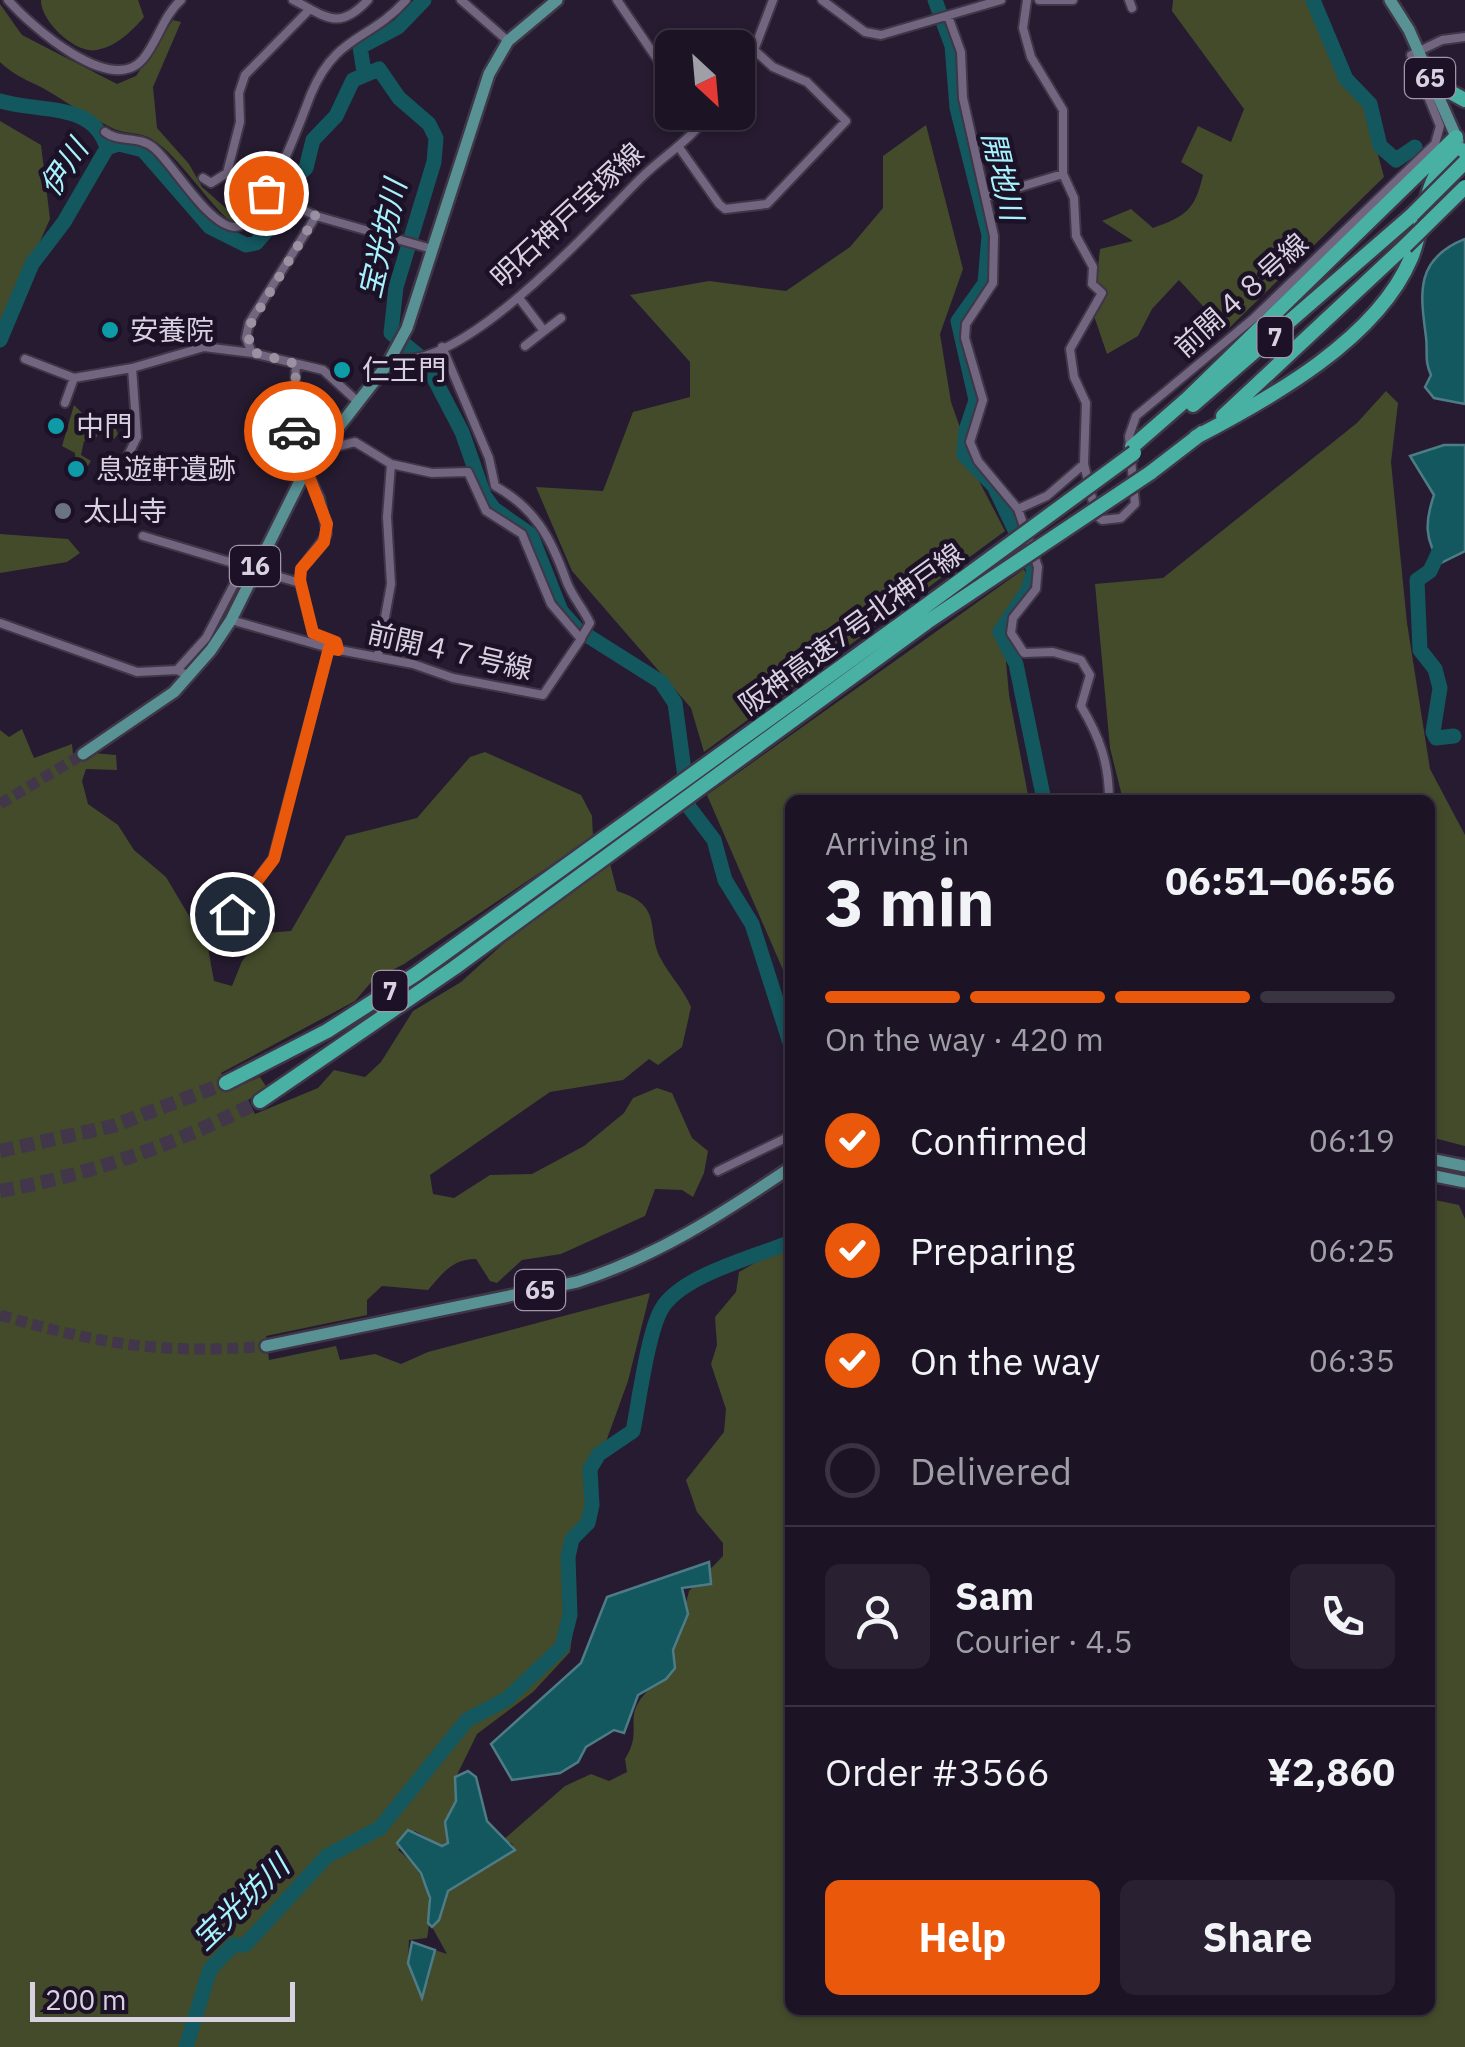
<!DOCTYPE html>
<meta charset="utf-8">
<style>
:root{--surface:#1c1424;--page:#292131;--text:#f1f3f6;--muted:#a09ea6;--line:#3a3341;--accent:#ea580c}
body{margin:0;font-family:"IBM Plex Sans","Noto Sans JP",sans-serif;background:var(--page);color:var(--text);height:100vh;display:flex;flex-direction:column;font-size:38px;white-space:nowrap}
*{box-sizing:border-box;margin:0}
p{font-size:32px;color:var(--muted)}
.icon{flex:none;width:55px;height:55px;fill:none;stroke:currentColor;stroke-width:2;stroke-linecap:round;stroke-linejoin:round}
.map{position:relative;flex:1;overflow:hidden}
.sheet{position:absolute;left:785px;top:795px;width:650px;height:1220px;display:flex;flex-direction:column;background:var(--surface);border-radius:15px;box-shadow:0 2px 8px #0004,0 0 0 2px var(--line)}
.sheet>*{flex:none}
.needle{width:65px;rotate:154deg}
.fabs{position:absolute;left:655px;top:30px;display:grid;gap:20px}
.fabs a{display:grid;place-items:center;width:100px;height:100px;border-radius:15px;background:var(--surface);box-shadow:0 2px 8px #0004,0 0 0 2px var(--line);font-size:50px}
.scale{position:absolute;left:30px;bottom:25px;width:265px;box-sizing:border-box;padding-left:10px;border:5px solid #d8d1e0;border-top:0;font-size:28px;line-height:35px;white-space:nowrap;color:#d8d1e0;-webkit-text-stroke:8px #1c1126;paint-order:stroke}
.pin{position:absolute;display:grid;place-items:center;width:85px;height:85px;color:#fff;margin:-42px;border:5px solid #fff;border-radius:50%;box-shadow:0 2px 10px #0007}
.courier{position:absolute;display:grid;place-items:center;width:100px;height:100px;margin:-50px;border:8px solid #ea580c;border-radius:50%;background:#fff;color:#222;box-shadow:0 2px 12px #0007}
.head em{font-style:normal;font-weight:800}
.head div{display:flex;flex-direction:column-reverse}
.head{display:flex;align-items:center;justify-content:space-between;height:170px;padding:0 40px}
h1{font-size:65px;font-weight:800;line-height:75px}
.bar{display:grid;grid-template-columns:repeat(4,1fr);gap:15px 10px;align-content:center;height:120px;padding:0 40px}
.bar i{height:12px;border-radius:8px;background:var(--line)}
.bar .active{background:var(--accent)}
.bar p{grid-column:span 4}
.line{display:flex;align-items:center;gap:25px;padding:0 40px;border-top:2px solid var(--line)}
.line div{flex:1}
.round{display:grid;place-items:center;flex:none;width:105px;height:105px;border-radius:15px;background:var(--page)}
ol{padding:0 40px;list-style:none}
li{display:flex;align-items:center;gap:30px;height:110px}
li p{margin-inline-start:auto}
li .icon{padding:10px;border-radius:50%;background:var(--accent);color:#fff;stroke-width:4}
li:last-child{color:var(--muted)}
li i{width:55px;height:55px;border:5px solid var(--line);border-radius:50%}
.primary-button{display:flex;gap:20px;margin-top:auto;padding:20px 40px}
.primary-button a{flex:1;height:115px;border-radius:15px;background:var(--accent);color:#fff;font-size:40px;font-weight:800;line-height:115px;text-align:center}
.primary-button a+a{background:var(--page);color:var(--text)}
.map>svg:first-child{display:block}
</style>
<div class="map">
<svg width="1465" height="2047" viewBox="0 0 1465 2047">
<rect width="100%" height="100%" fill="#261b30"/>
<path fill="#444b2b" d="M 41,0 L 138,0 L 144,17 C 132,31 117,46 97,50 C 76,55 40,21 41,0 Z
M 1173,0 L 1310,0 L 1366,110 L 1384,177 L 1226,331 L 1179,280 L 1152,309 L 1138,336 L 1107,354 L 1093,313 L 1100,249 L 1133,241 L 1102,221 L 1131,209 L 1153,228 C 1186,216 1195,210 1203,175 L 1181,162 L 1198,126 L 1231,142 L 1244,109 L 1172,11 Z
M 0,4 L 22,35 L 117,84 L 136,76 L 173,20 L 181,22 L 153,87 L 157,128 L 189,164 L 202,187 L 238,219 L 233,224 C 205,200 181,158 152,139 C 141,132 125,134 114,129 C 93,119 72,106 53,94 C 33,81 19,80 0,62 Z
M 0,121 L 41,145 L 50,219 L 0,330 Z
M 926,125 L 963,269 L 940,334 L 951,402 L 978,479 L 1005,531 L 704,752 L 691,708 L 572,571 L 536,487 L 603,491 L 633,412 L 690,397 L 690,362 L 630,295 L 709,281 L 786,291 L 850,247 L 883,208 L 883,156 Z
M 1386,391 L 1398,403 L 1391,462 L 1407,623 L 1430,769 L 1465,835 L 1465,1146 L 1430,1137 L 1430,800 L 1123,800 L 1110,748 L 1095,584 L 1163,578 L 1357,423 Z
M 74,405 L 92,423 L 116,429 L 118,434 L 114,439 L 98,434 L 94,442 L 84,441 L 81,455 L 91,461 L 86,469 L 76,466 L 75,453 L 62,446 Z
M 0,534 L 68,539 L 80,553 L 67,562 L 0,573 Z
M 1024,569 L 1028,578 L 1003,627 L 1009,695 L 1029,800 L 790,800 L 790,986 L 707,795 Z
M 22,729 L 34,758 L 72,744 L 74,764 L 93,753 L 116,755 L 117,770 L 86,769 L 82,781 L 88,804 L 118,825 L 134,850 L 166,877 L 208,948 L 214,981 L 232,986 L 242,961 L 266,933 L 291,931 L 346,836 L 417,818 L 470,757 L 485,752 L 581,795 L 592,816 L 593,837 L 404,964 L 373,980 L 355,1001 L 221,1073 L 229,1090 L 260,1077 L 267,1088 L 248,1100 L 255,1114 L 318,1088 L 334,1070 L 365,1077 L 381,1062 L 413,1011 L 461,982 L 504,943 L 610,864 L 617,891 C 665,906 645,929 661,959 C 670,976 684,990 691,1007 L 682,1047 L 658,1065 L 649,1059 L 623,1080 L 550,1092 L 430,1175 L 433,1194 L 454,1198 L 490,1175 L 532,1174 L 584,1146 L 624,1113 L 633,1098 L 657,1088 L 672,1093 L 692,1138 L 708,1151 L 704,1173 L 693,1197 L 682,1190 L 655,1189 L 645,1216 L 561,1254 L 522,1260 L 497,1283 L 490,1281 L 476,1259 C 452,1259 443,1273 428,1290 L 382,1286 L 367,1300 L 367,1315 L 266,1336 L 269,1360 L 336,1346 L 340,1360 L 375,1354 L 401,1364 L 428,1352 L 650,1293 L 628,1381 L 607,1439 L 587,1479 L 584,1520 L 569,1559 L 573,1628 L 570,1652 L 533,1692 L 477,1734 L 456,1777 L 456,1801 L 445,1822 L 448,1843 L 442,1846 L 415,1831 L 398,1850 C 428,1873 434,1902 427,1938 L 409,1940 L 408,1963 L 417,1984 L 428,1982 L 435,1950 L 447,1954 L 432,1927 L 439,1920 L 448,1891 L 507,1856 L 513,1844 L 503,1840 L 565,1786 L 591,1774 L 609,1781 L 627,1772 L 625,1759 C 648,1723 611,1715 667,1675 L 689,1591 L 723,1556 L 723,1543 L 697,1512 L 686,1480 L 724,1432 L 726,1409 L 711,1364 L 717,1345 L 715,1317 L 736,1292 L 739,1272 L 790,1243 L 790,2010 L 1430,2010 L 1430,1199 L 1459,1205 L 1465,1219 L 1465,2047 L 0,2047 L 0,730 L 9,737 Z"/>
<path fill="#13575f" stroke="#4e7c86" stroke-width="2.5" d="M 1465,239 L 1465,404 L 1434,398 L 1425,387 L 1431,375 C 1424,360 1428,353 1426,337 C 1420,292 1415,259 1465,239 Z
M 1444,445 L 1465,445 L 1465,551 L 1441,563 C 1424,540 1425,521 1434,495 L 1410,456 Z
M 709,1562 L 711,1584 L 682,1588 L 688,1614 L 673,1650 L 675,1668 L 666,1679 L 638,1695 L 624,1733 L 614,1730 L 586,1747 L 578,1762 L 560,1773 L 512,1780 L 491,1744 L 581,1663 L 607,1597 Z
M 468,1771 L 476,1777 L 487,1821 L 515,1850 L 448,1891 L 439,1920 L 432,1927 L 428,1923 L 430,1898 L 421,1873 L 397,1843 L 408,1830 L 442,1846 L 448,1843 L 445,1822 L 456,1801 L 455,1777 Z
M 412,1942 L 435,1950 L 422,1998 L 408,1963 Z"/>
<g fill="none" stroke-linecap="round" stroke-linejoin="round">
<path stroke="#13575f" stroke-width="15" d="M 935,0 L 952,46 L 957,108 L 989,235 L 985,283 L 958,321 L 976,400 L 966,430 L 964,455 L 994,486 L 1034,570 L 1028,590 L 1000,632 L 1016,664 L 1044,800
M 1313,0 L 1346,79 L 1370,104 L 1380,146 L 1396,160 L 1415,147
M 364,72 L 360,47 L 398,27 L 424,0
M 0,101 C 39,113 93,101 107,148
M 0,340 L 32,264 L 64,222 L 107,148 L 119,144 L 143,150 L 210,227 L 246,245 L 256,243 L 269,228 L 290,182 L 306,168 L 313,140 L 336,116 L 353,80 L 379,69 L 399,98 L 429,124 L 436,138 L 434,162 L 396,287 L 391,333 L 425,361 L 462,432 L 484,495 L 494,509 L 531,535 L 561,611 L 577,629 L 661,682 L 675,703 L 689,807 L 714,840 L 725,880 L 752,924 L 790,1043
M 1444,541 L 1430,571 L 1417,580 L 1420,650 L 1435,669 L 1440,688 L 1433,732 L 1436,738 L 1454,736
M 186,2047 L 210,1969 L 233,1945 L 245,1945 L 327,1856 L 380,1828 L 467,1720 L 507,1699 L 562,1647 L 570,1615 L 568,1557 L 572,1539 L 588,1523 L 592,1505 L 590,1469 L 599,1454 L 633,1431 C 639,1401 648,1333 661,1310 C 680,1275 756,1257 790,1242"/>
<path stroke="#41364a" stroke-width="11" stroke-dasharray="11 5.5" stroke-linecap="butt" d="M 0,804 L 83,754
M 0,1315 C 98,1344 163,1355 266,1346"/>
<path stroke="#41364a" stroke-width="14" stroke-dasharray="14 7" stroke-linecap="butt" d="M 0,1151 L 113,1126 L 226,1083
M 0,1191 C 93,1174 176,1144 260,1101"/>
<defs>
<path id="street" d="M 8,0 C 31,26 111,97 143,59 C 158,41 163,16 181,0
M 293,0 C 326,16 338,32 368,0
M 461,0 L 508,41
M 617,0 L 672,81
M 822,0 L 865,32 L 881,35 L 1001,0
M 1027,0 L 1023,28 L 1031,57 L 1063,110 L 1063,174 L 1074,198 L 1076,236 L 1093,267 L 1092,284 L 1102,293 L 1070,349 L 1074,377 L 1086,403 L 1084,464 L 1096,515 L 1102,520 L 1121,518 L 1135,504 L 1129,436 L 1136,416 L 1254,318 L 1435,144 L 1440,126 L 1411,55 L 1442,40 L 1465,37
M 1039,0 L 1073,0
M 1129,0 L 1132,8
M 310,9 L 245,75 L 239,93 L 240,122 L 227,173 L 316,216 L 432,249
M 948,16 L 961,52 L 963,98 L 994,236 L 993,283 L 966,324 L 965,338 L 983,400 L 970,442 L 978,461 L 1018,509 L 1038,567 L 1036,589 L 1013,618 L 1011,633 L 1024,653 L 1053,652 L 1081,660 L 1090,675 L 1081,706 C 1100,738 1109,763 1109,800
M 738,73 L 754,50 L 773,0
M 105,132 C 119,143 139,135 154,148 C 174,165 208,226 235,227 C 263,228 301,119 311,94 C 336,34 370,41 406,0
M 678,146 L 719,204 L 725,209 L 767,204 L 846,121 L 807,82 L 773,67 L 754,50
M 203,178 L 211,183 L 227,173
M 987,197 L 1063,174
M 519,298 L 544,331 L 525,346
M 544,331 L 561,318
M 442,347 L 489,458 L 495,486 C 535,508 551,538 566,580 C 571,595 583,608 590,623 L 581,638
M 252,353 L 323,370 L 357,401
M 392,357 C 459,378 598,220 643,176 C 665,155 693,138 710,112
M 25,359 L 74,378
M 296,364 L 293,425 L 310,463
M 65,403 L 74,378 L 132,368
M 117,478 L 137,437 L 132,368 L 204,347 L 252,353 L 246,338 L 249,323 L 316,216
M 1018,509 L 1047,496 L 1084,464
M 143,536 L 300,583 L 313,633 L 336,642 L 339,650
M 300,583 L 301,569 L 327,534 L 320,498 L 306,469
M 231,620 L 329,648 L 413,664 L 453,678 L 543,695 L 581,639 L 551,604 L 522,534 L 486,511 L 468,472 L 432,473 L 391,464 L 355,442 L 335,447 L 324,443
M 0,623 L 137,672 L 177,670 L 189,676
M 378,656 L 391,584 L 387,517 L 391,464
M 177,670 L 206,638 L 243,567
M 216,934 L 273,859 L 329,648
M 718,1171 L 790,1136"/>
<path id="primary" d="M 1390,0 L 1409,30 L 1458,141
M 83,754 L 174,692 L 211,650 L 231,620 L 306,469 L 387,365 L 407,328 L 489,74 L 508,41 L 557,0
M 1430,1159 L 1465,1166
M 1430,1175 L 1465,1182
M 266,1346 L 577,1282 C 656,1257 722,1214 790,1168"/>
<path id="highway" d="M 1432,82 L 1465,100
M 1193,405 L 1412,215
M 1223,416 L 1405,246
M 1196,437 C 1271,398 1377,339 1411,258 C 1426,223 1422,168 1462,150
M 1132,447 L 1187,399 L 1456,137
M 1150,473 L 1202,433
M 226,1083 L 327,1031 L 416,974 L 920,610
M 260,1101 L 454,968 L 927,622"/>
</defs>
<use href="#street" stroke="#3f3647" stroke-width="12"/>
<use href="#primary" stroke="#3f3647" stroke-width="16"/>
<use href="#highway" stroke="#3f3647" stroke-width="19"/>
<use href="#street" stroke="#72657f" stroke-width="8"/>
<use href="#primary" stroke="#599295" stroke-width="11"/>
<use href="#highway" stroke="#49b0a4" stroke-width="14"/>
<defs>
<path id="highway-bridge" d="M 1412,215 L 1465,162
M 1405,246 L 1465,187
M 920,610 L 1134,453
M 927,622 L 1150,473"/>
</defs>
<use href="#highway-bridge" stroke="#3f3647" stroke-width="19" stroke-linecap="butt"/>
<use href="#highway-bridge" stroke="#49b0a4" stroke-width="14"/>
</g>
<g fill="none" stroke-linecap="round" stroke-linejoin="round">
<path stroke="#9a91a2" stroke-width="10" stroke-dasharray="0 18" d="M 266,193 L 316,216 L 247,330 L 252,352 L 296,364 L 294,431"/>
<path stroke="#ea580c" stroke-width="12" d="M 232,914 L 274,859 L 329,648 L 338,650 L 336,642 L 313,633 L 300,580 L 301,569 L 324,542 L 327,524 L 306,469 L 310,462 L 294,431"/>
</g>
<g fill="#0f9aa8" stroke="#1c1126" stroke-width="4">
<circle cx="110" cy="330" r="10"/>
<circle cx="342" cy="370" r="10"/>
<circle cx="56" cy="426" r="10"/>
<circle cx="76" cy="469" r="10"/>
</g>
<circle fill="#6b7280" stroke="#1c1126" stroke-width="4" cx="63" cy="511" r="10"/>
<g text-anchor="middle" stroke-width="9" stroke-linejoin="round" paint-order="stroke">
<g fill="#1c1126" stroke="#a097a8" stroke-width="2.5">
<rect x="1405" y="58" width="50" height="40" rx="8"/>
<rect x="1257.5" y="317" width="35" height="40" rx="8"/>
<rect x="230" y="546" width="50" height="40" rx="8"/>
<rect x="372.5" y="971" width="35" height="40" rx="8"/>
<rect x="515" y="1270" width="50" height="40" rx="8"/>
</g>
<g font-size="25" font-weight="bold" fill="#d8d1e0">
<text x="1430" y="87">65</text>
<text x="1275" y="346">7</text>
<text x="255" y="575">16</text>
<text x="390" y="1000">7</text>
<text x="540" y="1299">65</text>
</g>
<g font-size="28" fill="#d8d1e0" stroke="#1c1126">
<text transform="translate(567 215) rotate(-43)" y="10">明石神戸宝塚線</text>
<text transform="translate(1241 295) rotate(-42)" y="10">前開４８号線</text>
<text transform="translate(851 629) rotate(-36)" y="10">阪神高速7号北神戸線</text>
<text transform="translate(450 651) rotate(13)" y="10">前開４７号線</text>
</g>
<g font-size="28" fill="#d8d1e0" stroke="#1c1126" text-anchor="start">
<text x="130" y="340">安養院</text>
<text x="362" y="380">仁王門</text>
<text x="76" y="436">中門</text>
<text x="96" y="479">息遊軒遺跡</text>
<text x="83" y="521">太山寺</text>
</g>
<g font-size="30" font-style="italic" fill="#a6f3fd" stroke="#1c1126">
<text transform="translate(64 168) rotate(-56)" y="10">伊川</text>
<text transform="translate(1002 176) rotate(77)" y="10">開地川</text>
<text transform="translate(383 239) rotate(-77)" y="10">宝光坊川</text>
<text transform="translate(241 1903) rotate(-44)" y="10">宝光坊川</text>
</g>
</g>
</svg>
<div class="fabs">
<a><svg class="needle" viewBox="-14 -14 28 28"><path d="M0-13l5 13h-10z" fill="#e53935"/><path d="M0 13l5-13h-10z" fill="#a09ea6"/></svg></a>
</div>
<div class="scale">200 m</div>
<div class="pin" style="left:266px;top:193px;background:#ea580c"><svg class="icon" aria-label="bag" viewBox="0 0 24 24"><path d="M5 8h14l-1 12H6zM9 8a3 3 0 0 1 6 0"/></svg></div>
<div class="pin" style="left:232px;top:914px;background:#1f2937"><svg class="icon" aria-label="home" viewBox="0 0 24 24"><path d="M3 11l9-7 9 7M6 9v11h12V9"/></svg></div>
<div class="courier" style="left:294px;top:431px"><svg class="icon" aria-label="car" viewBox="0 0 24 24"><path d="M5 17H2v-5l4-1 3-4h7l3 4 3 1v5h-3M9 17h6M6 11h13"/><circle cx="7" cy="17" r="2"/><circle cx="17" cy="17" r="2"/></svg></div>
<section class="sheet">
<div class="head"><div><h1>3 min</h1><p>Arriving in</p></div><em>06:51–06:56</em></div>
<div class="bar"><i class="active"></i><i class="active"></i><i class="active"></i><i></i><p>On the way · 420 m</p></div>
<ol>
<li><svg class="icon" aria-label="check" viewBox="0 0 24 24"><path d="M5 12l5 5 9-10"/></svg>Confirmed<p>06:19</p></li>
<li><svg class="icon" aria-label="check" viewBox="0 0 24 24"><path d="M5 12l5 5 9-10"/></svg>Preparing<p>06:25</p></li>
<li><svg class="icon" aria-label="check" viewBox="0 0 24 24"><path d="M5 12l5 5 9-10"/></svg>On the way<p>06:35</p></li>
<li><i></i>Delivered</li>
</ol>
<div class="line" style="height:180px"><a class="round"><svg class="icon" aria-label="person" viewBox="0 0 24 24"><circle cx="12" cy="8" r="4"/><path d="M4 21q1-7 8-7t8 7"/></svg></a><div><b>Sam</b><p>Courier · 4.5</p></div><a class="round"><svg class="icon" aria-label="phone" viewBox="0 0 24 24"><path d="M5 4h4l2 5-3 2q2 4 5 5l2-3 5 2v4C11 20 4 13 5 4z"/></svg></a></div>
<div class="line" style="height:130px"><div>Order #3566</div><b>¥2,860</b></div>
<div class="primary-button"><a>Help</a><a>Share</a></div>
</section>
</div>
